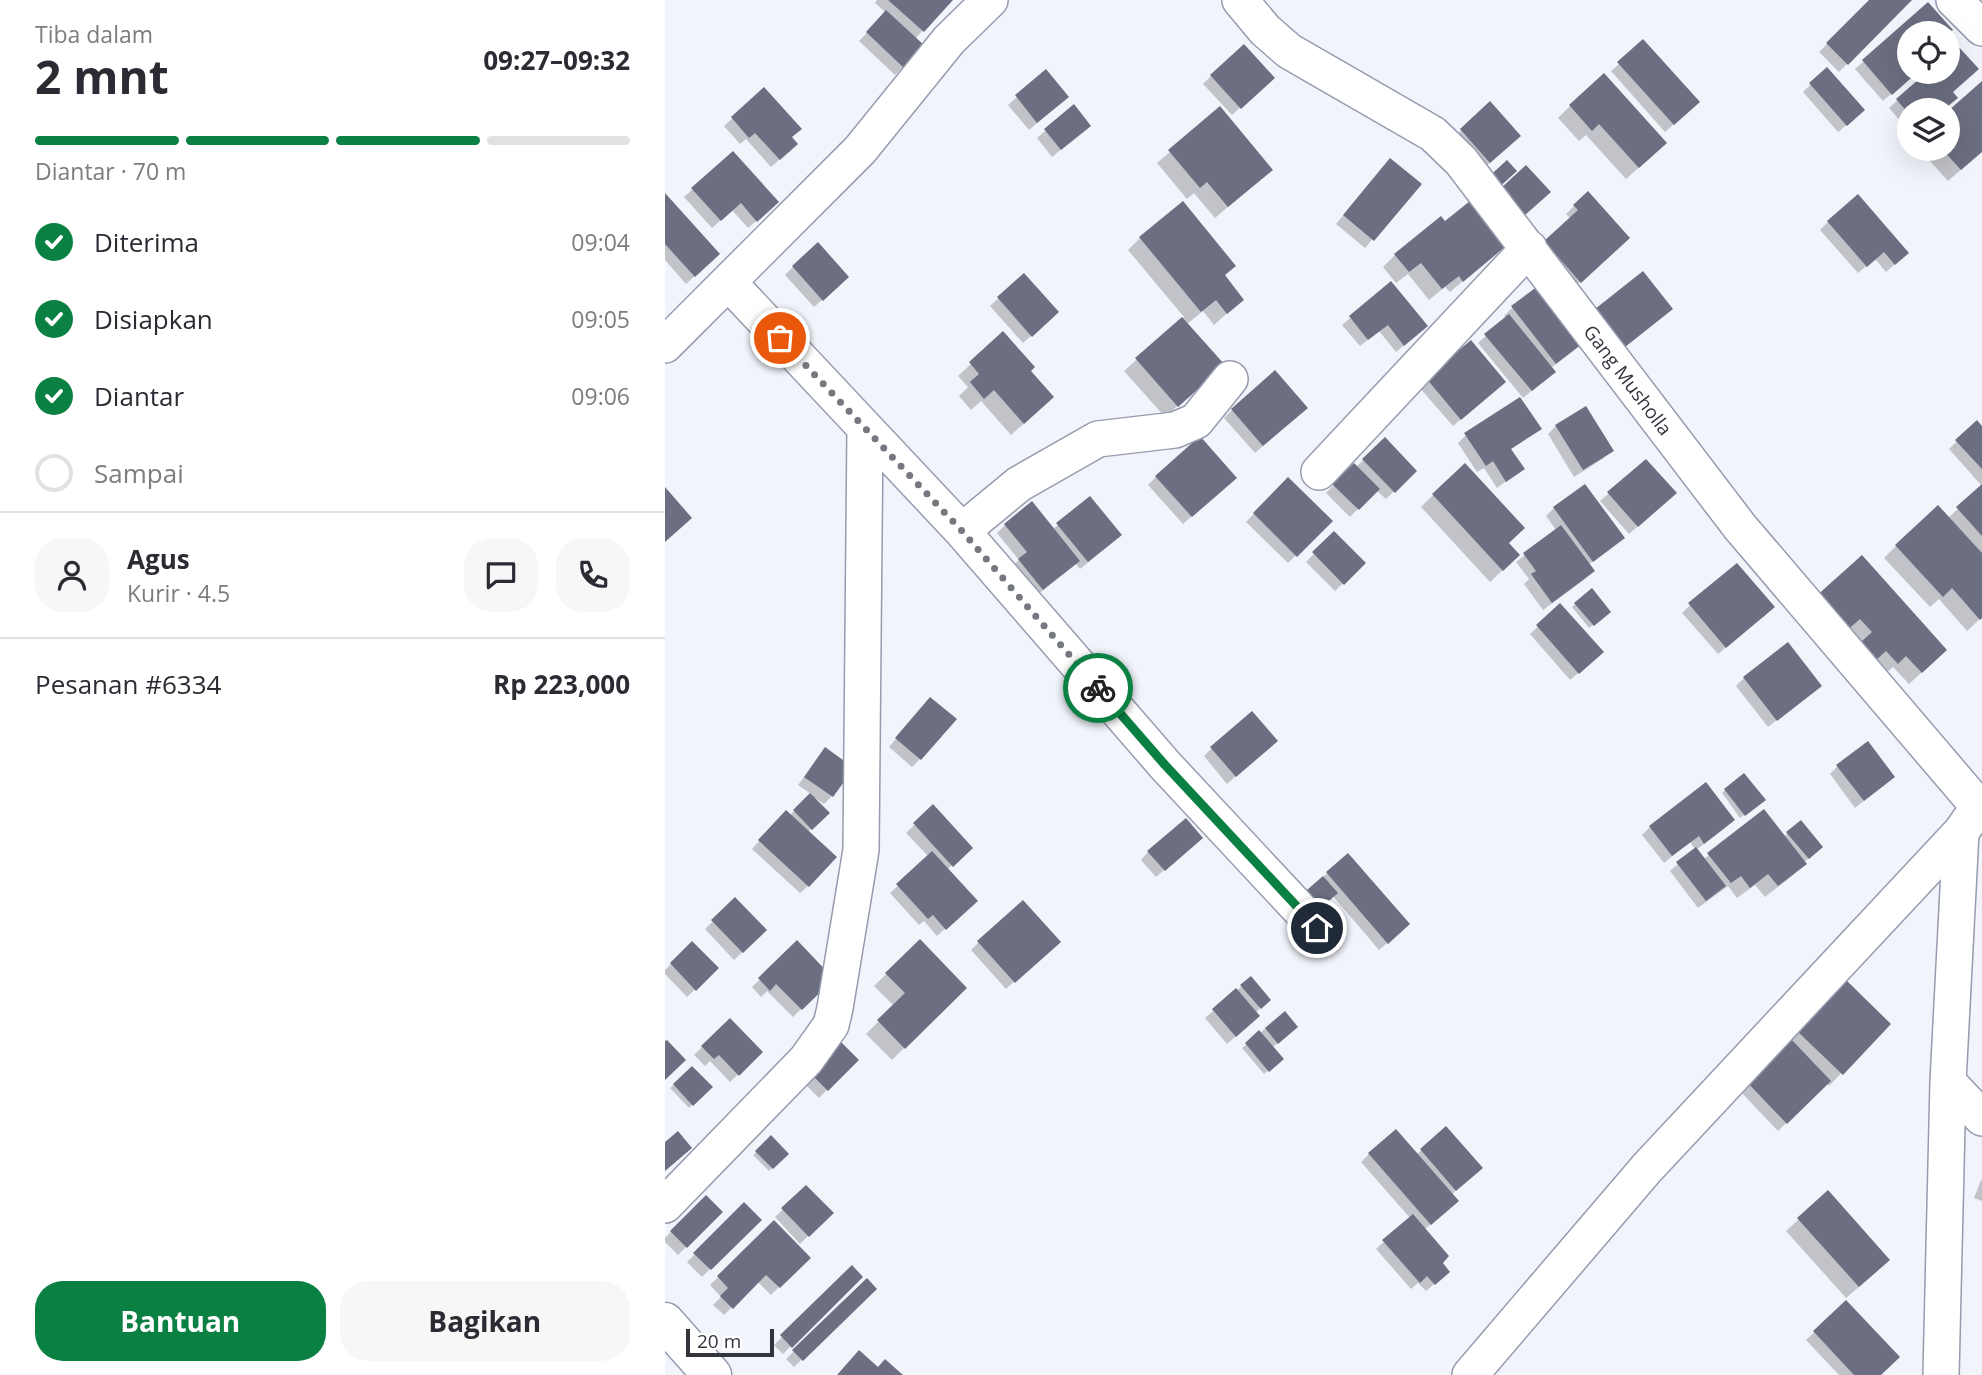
<!DOCTYPE html>
<html lang="id">
<meta charset="utf-8">
<style>
:root{--surface:#fff;--page:#f7f7f7;--text:#2b2b33;--muted:#7c7c81;--line:#e1e1e2;--accent:#0b8043}
body{margin:0;font-family:"Open Sans",sans-serif;background:var(--page);color:var(--text);height:100vh;display:flex;flex-direction:column;font-size:26px;white-space:nowrap}
*{box-sizing:border-box;margin:0}
p{font-size:23px;color:var(--muted)}
.icon{flex:none;width:38px;height:38px;fill:none;stroke:currentColor;stroke-width:2;stroke-linecap:round;stroke-linejoin:round}
.map{position:relative;flex:1;overflow:hidden}
.panel{display:flex;flex-direction:column;background:var(--surface);width:665px}
.panel>*{flex:none}
.tools{position:absolute;left:1232px;top:21px;display:grid;gap:14px}
.tools a{display:grid;place-items:center;width:63px;height:63px;border-radius:50%;background:var(--surface);box-shadow:0 7px 28px #0002;font-size:35px}
.scale{position:absolute;left:21px;bottom:18px;width:88px;box-sizing:border-box;padding-left:7px;border:4px solid #33353d;border-top:0;font-size:19px;line-height:24px;white-space:nowrap;color:#33353d;-webkit-text-stroke:5px #fff;paint-order:stroke}
.pin{position:absolute;display:grid;place-items:center;width:60px;height:60px;color:#fff;margin:-30px;border:4px solid #fff;border-radius:50%;box-shadow:0 2px 7px #0007}
.courier{position:absolute;display:grid;place-items:center;width:70px;height:70px;margin:-35px;border:5px solid #0b8043;border-radius:50%;background:#fff;color:#222;box-shadow:0 2px 9px #0007}
.summary em{font-style:normal;font-weight:700}
.summary div{display:flex;flex-direction:column-reverse}
.summary{display:flex;align-items:center;justify-content:space-between;height:119px;padding:0 35px}
h1{font-size:46px;font-weight:700;line-height:52px}
.bar{display:grid;grid-template-columns:repeat(4,1fr);gap:10px 7px;align-content:center;height:84px;padding:0 35px}
.bar i{height:9px;border-radius:5px;background:var(--line)}
.bar .on{background:var(--accent)}
.bar p{grid-column:span 4}
.line{display:flex;align-items:center;gap:18px;padding:0 35px;border-top:2px solid var(--line)}
.line div{flex:1}
.round{display:grid;place-items:center;flex:none;width:74px;height:74px;border-radius:28px;background:var(--page)}
ol{padding:0 35px;list-style:none}
li{display:flex;align-items:center;gap:21px;height:77px}
li p{margin-inline-start:auto}
li .icon{padding:7px;border-radius:50%;background:var(--accent);color:#fff;stroke-width:4}
li:last-child{color:var(--muted)}
li i{width:38px;height:38px;border:4px solid var(--line);border-radius:50%}
.action{display:flex;gap:14px;margin-top:auto;padding:14px 35px}
.action a{flex:1;height:80px;border-radius:28px;background:var(--accent);color:#fff;font-size:28px;font-weight:700;line-height:80px;text-align:center}
.action a+a{background:var(--page);color:var(--text)}
main{display:flex;flex:1;min-height:0}
.map>svg:first-child{display:block}
</style>
<main>
<section class="panel">
<div class="summary"><div><h1>2 mnt</h1><p>Tiba dalam</p></div><em>09:27–09:32</em></div>
<div class="bar"><i class="on"></i><i class="on"></i><i class="on"></i><i></i><p>Diantar · 70 m</p></div>
<ol>
<li><svg class="icon" aria-label="check" viewBox="0 0 24 24"><path d="M5 12l5 5 9-10"/></svg>Diterima<p>09:04</p></li>
<li><svg class="icon" aria-label="check" viewBox="0 0 24 24"><path d="M5 12l5 5 9-10"/></svg>Disiapkan<p>09:05</p></li>
<li><svg class="icon" aria-label="check" viewBox="0 0 24 24"><path d="M5 12l5 5 9-10"/></svg>Diantar<p>09:06</p></li>
<li><i></i>Sampai</li>
</ol>
<div class="line" style="height:126px"><a class="round"><svg class="icon" aria-label="person" viewBox="0 0 24 24"><circle cx="12" cy="8" r="4"/><path d="M4 21q1-7 8-7t8 7"/></svg></a><div><b>Agus</b><p>Kurir · 4.5</p></div><a class="round"><svg class="icon" aria-label="chat" viewBox="0 0 24 24"><path d="M4 5h16v11H9l-5 4z"/></svg></a><a class="round"><svg class="icon" aria-label="phone" viewBox="0 0 24 24"><path d="M5 4h4l2 5-3 2q2 4 5 5l2-3 5 2v4C11 20 4 13 5 4z"/></svg></a></div>
<div class="line" style="height:91px"><div>Pesanan #6334</div><b>Rp 223,000</b></div>
<div class="action"><a>Bantuan</a><a>Bagikan</a></div>
</section>
<div class="map">
<svg width="1317" height="1375" viewBox="0 0 1317 1375">
<rect width="100%" height="100%" fill="#f2f4fc"/>
<path fill="#0003" d="M 212,0 L 285,0 L 250,39 L 238,67 L 230,75 L 194,41 L 221,13 L 210,3 Z
M 1206,0 L 1245,0 L 1174,72 L 1154,52 Z
M 1263,5 L 1285,30 L 1282,33 L 1244,33 L 1244,72 L 1251,72 L 1218,101 L 1190,69 Z
M 1292,47 L 1286,92 L 1290,97 L 1277,110 L 1244,110 L 1243,130 L 1224,108 L 1264,72 L 1283,72 L 1283,56 Z
M 954,64 L 1025,110 L 1000,132 L 946,71 Z
M 381,72 L 394,104 L 364,130 L 343,105 Z
M 546,76 L 599,86 L 567,115 L 538,84 Z
M 1317,83 L 1317,151 L 1283,181 L 1254,149 L 1283,149 L 1283,113 Z
M 1146,84 L 1190,118 L 1173,132 L 1138,92 Z
M 99,90 L 125,138 L 123,152 L 106,167 L 81,139 L 75,144 L 59,126 Z
M 825,104 L 846,143 L 817,170 L 788,138 Z
M 905,106 L 988,155 L 961,179 L 921,135 L 914,141 L 893,118 Z
M 408,107 L 416,133 L 387,157 L 372,138 Z
M 555,109 L 606,170 L 550,218 L 529,193 L 522,199 L 492,163 Z
M 68,153 L 104,210 L 83,228 L 67,210 L 47,228 L 19,197 Z
M 717,168 L 754,184 L 700,248 L 671,224 Z
M 0,195 L 45,262 L 21,284 L 0,260 Z
M 909,206 L 955,246 L 907,289 L 872,251 L 906,219 L 901,214 Z
M 1163,222 L 1242,253 L 1221,272 L 1210,259 L 1193,273 L 1155,230 Z
M 780,224 L 839,246 L 785,292 L 780,287 L 764,300 L 743,274 L 731,283 L 718,267 L 730,255 Z
M 475,238 L 558,276 L 577,300 L 549,325 L 538,311 L 522,324 L 545,377 L 500,417 L 459,371 L 519,317 L 463,250 Z
M 128,267 L 174,285 L 149,307 L 120,275 Z
M 359,275 L 384,320 L 358,343 L 325,306 Z
M 726,283 L 753,334 L 731,352 L 714,331 L 695,346 L 677,325 Z
M 872,288 L 907,351 L 886,368 L 881,379 L 858,398 L 813,343 L 841,318 L 839,316 L 847,308 Z
M 338,334 L 364,371 L 375,409 L 346,435 L 316,401 L 306,410 L 294,396 L 303,387 L 293,376 Z
M 762,379 L 831,390 L 788,426 L 754,387 Z
M 920,408 L 947,450 L 939,458 L 909,477 L 883,434 L 891,426 Z
M 567,410 L 633,415 L 590,453 L 559,418 Z
M 1312,422 L 1317,428 L 1317,486 L 1284,449 Z
M 874,428 L 845,450 L 858,469 L 832,488 L 819,468 L 812,472 L 793,443 L 801,435 Z
M 720,440 L 750,471 L 721,499 L 711,490 L 685,517 L 661,493 L 689,465 L 691,467 Z
M 981,461 L 1001,501 L 964,534 L 935,501 Z
M 491,477 L 561,485 L 518,524 L 483,485 Z
M 623,479 L 666,521 L 623,563 L 581,522 Z
M 1317,487 L 1317,617 L 1302,631 L 1274,599 L 1265,607 L 1219,558 L 1231,546 L 1283,518 Z
M 768,495 L 842,543 L 841,567 L 825,582 L 756,507 Z
M 889,508 L 958,538 L 923,565 L 928,571 L 920,579 L 878,610 L 859,584 L 864,579 L 851,562 L 891,530 L 881,516 Z
M 340,525 L 388,529 L 393,525 L 447,543 L 415,569 L 410,563 L 370,597 L 346,568 L 354,560 L 332,533 Z
M 669,533 L 699,563 L 670,591 L 641,562 Z
M 1196,558 L 1268,662 L 1244,684 L 1228,667 L 1219,675 L 1182,630 Z
M 910,604 L 941,615 L 924,628 L 907,607 Z
M 1025,605 L 1100,615 L 1053,654 L 1017,613 Z
M 895,606 L 928,660 L 905,680 L 865,634 Z
M 1079,678 L 1155,686 L 1103,727 L 1071,686 Z
M 258,707 L 255,759 L 247,767 L 224,747 Z
M 603,748 L 562,784 L 539,756 L 546,749 Z
M 160,750 L 167,796 L 159,804 L 150,798 L 149,799 L 162,813 L 142,833 L 143,886 L 135,893 L 87,849 L 113,820 L 124,816 L 146,794 L 133,785 Z
M 1173,766 L 1228,777 L 1190,808 L 1165,774 Z
M 1060,790 L 1095,803 L 1075,818 L 1057,793 Z
M 268,807 L 306,847 L 282,870 L 302,909 L 272,936 L 259,921 L 254,925 L 225,893 L 264,857 L 241,833 Z
M 985,827 L 1060,828 L 1031,850 L 1038,860 L 1044,855 L 1118,837 L 1123,833 L 1153,851 L 1138,863 L 1139,864 L 1127,876 L 1100,897 L 1090,885 L 1072,898 L 1063,886 L 1033,908 L 1005,871 L 1030,849 L 1025,842 L 999,863 L 977,835 Z
M 527,846 L 491,877 L 476,860 L 483,852 Z
M 662,873 L 735,932 L 714,950 L 655,881 Z
M 70,900 L 100,930 L 69,960 L 40,929 Z
M 255,941 L 300,988 L 227,1060 L 201,1034 L 229,1006 L 209,986 Z
M 314,942 L 385,950 L 341,989 L 306,950 Z
M 27,943 L 52,968 L 22,997 L 0,974 L 0,970 Z
M 132,943 L 166,979 L 128,1017 L 102,991 L 96,997 L 87,987 Z
M 586,978 L 604,1000 L 590,1013 L 585,1024 L 562,1044 L 540,1018 Z
M 1180,982 L 1224,1024 L 1164,1086 L 1162,1083 L 1113,1131 L 1074,1090 Z
M 619,1013 L 631,1027 L 607,1048 L 617,1059 L 599,1074 L 577,1048 Z
M 65,1020 L 96,1052 L 65,1082 L 45,1061 L 40,1066 L 29,1055 Z
M 191,1060 L 154,1098 L 133,1077 Z
M 27,1068 L 45,1087 L 24,1108 L 5,1088 Z
M 781,1129 L 807,1176 L 786,1195 L 784,1209 L 759,1230 L 776,1263 L 775,1279 L 761,1291 L 753,1283 L 746,1289 L 711,1249 L 745,1218 L 696,1162 L 704,1154 L 751,1155 Z
M 106,1138 L 122,1154 L 104,1171 L 88,1155 Z
M 1316,1180 L 1317,1180 L 1317,1201 L 1309,1198 Z
M 141,1187 L 166,1213 L 135,1244 L 110,1217 Z
M 1163,1193 L 1211,1272 L 1181,1298 L 1121,1231 Z
M 41,1197 L 56,1212 L 13,1255 L 0,1242 L 0,1238 Z
M 79,1205 L 94,1220 L 37,1277 L 22,1262 Z
M 109,1223 L 143,1258 L 106,1295 L 92,1281 L 59,1315 L 48,1305 L 56,1297 L 45,1285 Z
M 187,1267 L 196,1277 L 118,1354 L 109,1345 Z
M 202,1280 L 210,1289 L 129,1367 L 121,1359 Z
M 1181,1302 L 1214,1375 L 1174,1375 L 1141,1340 Z"/>
<path fill="#6b6f81" d="M 223,0 L 288,0 L 259,32 Z
M 1204,0 L 1247,0 L 1183,65 L 1161,43 Z
M 1263,2 L 1288,30 L 1284,33 L 1244,33 L 1244,72 L 1253,72 L 1227,95 L 1197,60 Z
M 221,10 L 260,46 L 239,68 L 201,32 Z
M 978,39 L 1035,102 L 1009,125 L 952,62 Z
M 579,44 L 610,78 L 576,109 L 545,75 Z
M 1292,45 L 1314,69 L 1288,92 L 1293,98 L 1278,110 L 1274,110 L 1271,107 L 1267,110 L 1244,110 L 1244,114 L 1231,99 L 1262,72 L 1283,72 L 1283,53 Z
M 1162,67 L 1200,110 L 1182,126 L 1144,83 Z
M 381,69 L 404,97 L 372,123 L 350,95 Z
M 939,73 L 1002,143 L 974,168 L 934,124 L 927,131 L 904,105 Z
M 1317,81 L 1317,152 L 1296,170 L 1277,149 L 1283,149 L 1283,111 Z
M 99,87 L 137,129 L 127,137 L 133,144 L 115,160 L 90,133 L 84,138 L 66,117 Z
M 825,101 L 856,136 L 825,163 L 795,129 Z
M 409,104 L 426,126 L 396,150 L 379,129 Z
M 555,106 L 608,170 L 563,207 L 542,182 L 535,188 L 503,150 Z
M 68,151 L 114,202 L 92,222 L 76,203 L 56,221 L 26,188 Z
M 725,158 L 757,184 L 709,241 L 678,215 Z
M 842,160 L 852,171 L 830,191 L 820,180 Z
M 861,165 L 886,192 L 860,215 L 836,188 Z
M 923,191 L 965,238 L 916,283 L 879,241 L 913,210 L 908,205 Z
M 0,193 L 55,254 L 30,277 L 0,244 Z
M 1193,194 L 1244,253 L 1230,265 L 1219,252 L 1202,267 L 1162,221 Z
M 518,201 L 571,266 L 560,275 L 579,300 L 562,314 L 551,300 L 536,312 L 474,237 Z
M 805,201 L 841,246 L 798,282 L 794,276 L 777,289 L 756,263 L 744,272 L 729,254 L 776,216 L 780,221 Z
M 153,242 L 184,277 L 158,301 L 127,266 Z
M 978,271 L 1008,309 L 955,351 L 925,313 Z
M 359,273 L 394,312 L 367,337 L 332,297 Z
M 726,281 L 763,326 L 739,346 L 723,325 L 703,340 L 684,316 Z
M 873,286 L 917,344 L 891,364 L 846,306 Z
M 844,314 L 891,372 L 867,391 L 819,334 Z
M 517,317 L 560,365 L 513,407 L 470,358 Z
M 338,331 L 370,367 L 366,371 L 389,397 L 359,424 L 329,390 L 319,399 L 305,382 L 314,374 L 304,362 Z
M 806,340 L 841,382 L 796,420 L 761,378 Z
M 610,370 L 643,408 L 598,446 L 566,409 Z
M 855,397 L 877,429 L 846,449 L 860,469 L 841,482 L 828,461 L 821,466 L 799,433 Z
M 921,406 L 949,451 L 918,470 L 890,425 Z
M 1312,420 L 1317,426 L 1317,469 L 1290,440 Z
M 535,436 L 572,478 L 527,517 L 490,476 Z
M 720,437 L 752,471 L 730,493 L 697,459 Z
M 981,459 L 1012,493 L 973,527 L 942,492 Z
M 689,463 L 715,489 L 694,510 L 667,484 Z
M 800,463 L 860,528 L 844,543 L 855,555 L 838,571 L 767,494 Z
M 623,477 L 668,521 L 632,557 L 588,513 Z
M 920,484 L 960,538 L 928,562 L 888,507 Z
M 1317,484 L 1317,536 L 1291,507 Z
M 0,487 L 27,518 L 0,542 Z
M 425,496 L 457,535 L 423,562 L 391,523 Z
M 367,501 L 415,561 L 378,590 L 353,559 L 362,552 L 339,524 Z
M 1273,505 L 1317,553 L 1317,618 L 1315,620 L 1287,588 L 1278,597 L 1230,545 Z
M 896,525 L 930,571 L 887,603 L 866,574 L 871,571 L 858,553 Z
M 669,531 L 701,563 L 679,585 L 647,552 Z
M 1197,555 L 1282,650 L 1257,673 L 1241,656 L 1233,664 L 1221,651 L 1211,660 L 1195,643 L 1207,632 L 1195,619 L 1180,632 L 1149,598 Z
M 1072,563 L 1110,607 L 1061,648 L 1023,603 Z
M 927,588 L 946,612 L 929,626 L 909,603 Z
M 895,603 L 939,652 L 914,674 L 871,625 Z
M 1123,642 L 1157,686 L 1112,721 L 1078,677 Z
M 265,697 L 292,719 L 256,760 L 230,738 Z
M 587,711 L 613,741 L 571,777 L 545,747 Z
M 1203,741 L 1230,777 L 1199,801 L 1171,765 Z
M 160,747 L 189,768 L 168,797 L 139,777 Z
M 1079,773 L 1101,800 L 1080,816 L 1059,789 Z
M 1041,782 L 1070,820 L 1039,844 L 1034,836 L 1007,856 L 984,826 Z
M 145,793 L 165,813 L 147,830 L 128,810 Z
M 268,804 L 308,848 L 288,867 L 248,823 Z
M 1099,809 L 1142,864 L 1113,886 L 1103,874 L 1085,888 L 1076,876 L 1066,883 L 1042,853 Z
M 121,810 L 172,857 L 144,887 L 93,840 Z
M 521,818 L 538,838 L 500,871 L 482,851 Z
M 1136,820 L 1158,847 L 1144,859 L 1121,832 Z
M 1031,847 L 1061,886 L 1041,901 L 1011,862 Z
M 267,851 L 313,901 L 281,930 L 268,915 L 263,919 L 231,884 Z
M 683,853 L 745,924 L 723,944 L 661,872 Z
M 658,876 L 673,893 L 650,913 L 635,896 Z
M 70,897 L 102,930 L 78,953 L 46,920 Z
M 358,900 L 396,942 L 350,983 L 312,941 Z
M 255,939 L 302,988 L 240,1049 L 212,1020 L 240,993 L 220,973 Z
M 132,940 L 169,979 L 137,1010 L 111,984 L 105,991 L 93,978 Z
M 27,941 L 54,968 L 31,991 L 5,963 Z
M 586,976 L 606,1000 L 596,1009 L 575,985 Z
M 1180,979 L 1226,1024 L 1178,1075 L 1131,1030 Z
M 571,988 L 595,1016 L 571,1037 L 547,1009 Z
M 620,1011 L 633,1027 L 613,1044 L 600,1028 Z
M 65,1018 L 98,1052 L 74,1076 L 54,1055 L 49,1059 L 36,1046 Z
M 594,1030 L 619,1059 L 604,1072 L 580,1043 Z
M 171,1037 L 194,1060 L 163,1091 L 140,1068 Z
M 1125,1038 L 1166,1081 L 1122,1124 L 1080,1080 Z
M 2,1040 L 21,1060 L 0,1080 L 0,1041 Z
M 27,1066 L 48,1087 L 28,1106 L 8,1084 Z
M 781,1126 L 818,1168 L 791,1191 L 755,1149 Z
M 731,1129 L 794,1201 L 766,1225 L 703,1153 Z
M 13,1131 L 27,1148 L 0,1171 L 0,1142 Z
M 106,1135 L 124,1154 L 108,1169 L 90,1151 Z
M 141,1185 L 169,1213 L 144,1237 L 116,1208 Z
M 1163,1190 L 1225,1260 L 1194,1287 L 1132,1218 Z
M 41,1195 L 58,1212 L 22,1248 L 5,1231 Z
M 79,1202 L 97,1220 L 46,1270 L 28,1253 Z
M 748,1214 L 784,1256 L 778,1263 L 785,1272 L 770,1285 L 762,1276 L 755,1283 L 717,1240 Z
M 109,1220 L 146,1258 L 115,1288 L 101,1275 L 68,1309 L 55,1296 L 63,1288 L 52,1276 Z
M 187,1265 L 198,1277 L 127,1348 L 115,1335 Z
M 202,1278 L 212,1289 L 138,1361 L 127,1350 Z
M 1181,1300 L 1235,1357 L 1216,1375 L 1189,1375 L 1148,1331 Z
M 194,1350 L 213,1367 L 220,1359 L 238,1375 L 172,1375 Z"/>
<g fill="none" stroke-linecap="round" stroke-linejoin="round">
<defs>
<path id="minor" d="M 575,0 L 600,30 L 624,51 L 768,134 L 796,161 L 1075,527 L 1313,806
M 1289,0 L 1317,28
M 64,283 L 297,531 L 500,765 L 652,928
M 0,345 L 195,150 L 284,40 L 325,0
M 654,472 L 864,248
M 297,531 L 354,484 L 433,439 L 510,430 L 531,421 L 565,379
M 1283,1082 L 1317,1118
M 0,1205 L 141,1060 L 166,1025 L 170,1008 L 196,850 L 200,429
M 805,1375 L 982,1168 L 1296,832 L 1317,802
M 1276,1375 L 1283,1082 L 1296,832"/>
<path id="tertiary" d="M 0,1322 L 47,1375"/>
</defs>
<use href="#minor" stroke="#969bae" stroke-width="38"/>
<use href="#tertiary" stroke="#969bae" stroke-width="41"/>
<use href="#minor" stroke="#fff" stroke-width="35"/>
<use href="#tertiary" stroke="#fff" stroke-width="38"/>
</g>
<g fill="none" stroke-linecap="round" stroke-linejoin="round">
<path stroke="#767880" stroke-width="7" stroke-dasharray="0 12.6" d="M 115,338 L 297,531 L 433,688"/>
<path stroke="#0b8043" stroke-width="9" d="M 433,688 L 500,765 L 652,928"/>
</g>
<g text-anchor="middle" stroke-width="7" stroke-linejoin="round" paint-order="stroke">
<g font-size="19" fill="#33353d" stroke="#fff">
<text transform="translate(963 380) rotate(53)" y="7">Gang Musholla</text>
</g>
</g>
</svg>
<div class="tools">
<a><svg class="icon" aria-label="locate" viewBox="0 0 24 24"><circle cx="12" cy="12" r="6"/><path d="M12 2v4M12 18v4M2 12h4M18 12h4"/></svg></a>
<a><svg class="icon" aria-label="layers" viewBox="0 0 24 24"><path d="M12 4l9 5-9 5-9-5zM3 14l9 5 9-5"/></svg></a>
</div>
<div class="scale">20 m</div>
<div class="pin" style="left:115px;top:338px;background:#ea580c"><svg class="icon" aria-label="bag" viewBox="0 0 24 24"><path d="M5 8h14l-1 12H6zM9 8a3 3 0 0 1 6 0"/></svg></div>
<div class="pin" style="left:652px;top:928px;background:#1f2937"><svg class="icon" aria-label="home" viewBox="0 0 24 24"><path d="M3 11l9-7 9 7M6 9v11h12V9"/></svg></div>
<div class="courier" style="left:433px;top:688px"><svg class="icon" aria-label="bike" viewBox="0 0 24 24"><circle cx="6" cy="16" r="4"/><circle cx="18" cy="16" r="4"/><path d="M6 16l4-8h5l3 8M10 8l3 8H6M13 5h3"/></svg></div>
</div>
</main>
